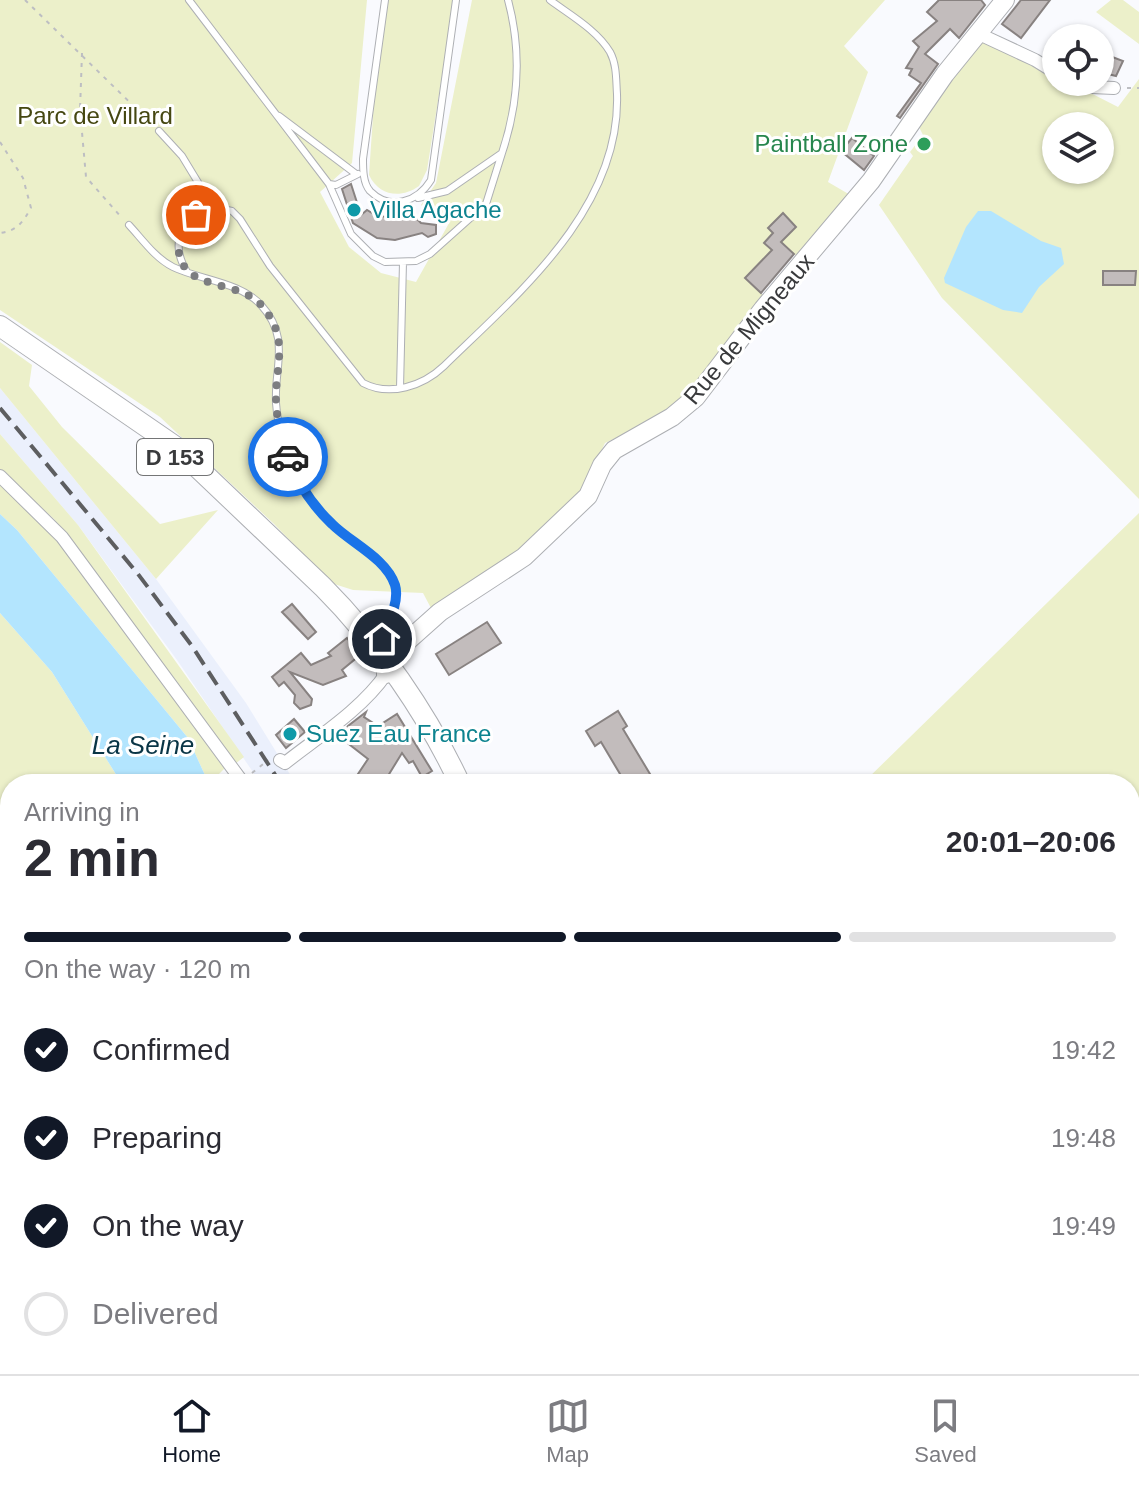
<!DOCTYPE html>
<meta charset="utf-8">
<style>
:root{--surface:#fff;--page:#f2f2f3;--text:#2b2b33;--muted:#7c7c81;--line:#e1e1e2;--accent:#111827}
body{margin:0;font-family:Helvetica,sans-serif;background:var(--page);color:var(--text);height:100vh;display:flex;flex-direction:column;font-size:30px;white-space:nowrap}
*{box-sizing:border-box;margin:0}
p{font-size:26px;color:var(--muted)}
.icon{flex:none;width:44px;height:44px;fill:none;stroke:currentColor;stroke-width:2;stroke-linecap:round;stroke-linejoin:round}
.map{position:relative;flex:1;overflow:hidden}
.drawer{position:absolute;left:0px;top:774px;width:1140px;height:600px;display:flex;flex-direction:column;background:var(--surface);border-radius:32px 32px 0 0;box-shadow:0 2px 6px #0004}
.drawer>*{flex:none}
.buttons{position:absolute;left:1042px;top:24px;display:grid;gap:16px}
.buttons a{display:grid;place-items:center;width:72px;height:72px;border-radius:50%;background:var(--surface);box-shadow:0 2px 6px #0004;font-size:40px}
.pin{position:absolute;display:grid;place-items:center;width:68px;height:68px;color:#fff;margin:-34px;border:4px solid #fff;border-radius:50%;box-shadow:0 2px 8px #0007}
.courier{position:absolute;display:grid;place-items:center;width:80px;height:80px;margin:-40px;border:6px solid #1a73e8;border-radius:50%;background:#fff;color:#222;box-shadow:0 2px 10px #0007}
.summary em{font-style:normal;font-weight:600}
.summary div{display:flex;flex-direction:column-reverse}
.summary{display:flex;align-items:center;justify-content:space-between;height:136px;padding:0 24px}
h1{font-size:52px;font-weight:600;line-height:60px}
.bar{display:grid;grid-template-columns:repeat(4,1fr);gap:12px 8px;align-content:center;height:96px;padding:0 24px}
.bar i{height:10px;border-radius:6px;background:var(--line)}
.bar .on{background:var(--accent)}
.bar p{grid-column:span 4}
ol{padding:0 24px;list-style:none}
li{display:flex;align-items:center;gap:24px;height:88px}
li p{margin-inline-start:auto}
li .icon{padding:8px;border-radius:50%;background:var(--accent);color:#fff;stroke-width:4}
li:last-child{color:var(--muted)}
li i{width:44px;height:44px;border:4px solid var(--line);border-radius:50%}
.menu{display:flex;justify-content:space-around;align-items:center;height:112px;border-top:2px solid var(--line);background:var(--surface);font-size:22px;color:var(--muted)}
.menu a{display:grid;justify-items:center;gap:4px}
.menu .on{color:var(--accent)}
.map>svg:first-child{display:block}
</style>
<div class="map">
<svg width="1139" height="1374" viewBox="0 0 1139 1374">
<rect width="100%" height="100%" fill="#f9fafe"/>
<path fill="#ebf0fc" d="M 0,388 L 156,579 L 246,703 L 296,784 L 261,784 L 177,660 L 78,525 L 0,434 Z"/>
<path fill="#ecf0ca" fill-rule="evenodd" d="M 0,0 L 367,0 L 352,163 L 320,192 L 349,247 L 381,273 L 416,282 L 448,225 L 421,205 L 436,183 L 472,0 L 885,0 L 844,46 L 868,72 L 828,182 L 852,196 L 799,258 L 781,242 L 796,227 L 783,213 L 768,228 L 773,234 L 764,243 L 772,250 L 746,278 L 764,296 L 708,371 L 680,400 L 638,431 L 635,429 L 605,443 L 580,496 L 507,562 L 432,610 L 423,593 L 353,590 L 331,583 L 274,524 L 160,417 L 0,310 Z
M 387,0 L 454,0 L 427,170 L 419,186 C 401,199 379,196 369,175 L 375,86 Z
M 1111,0 L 1123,0 L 1139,12 L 1139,44 L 1096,12 Z
M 980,40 L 1056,75 L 1056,82 L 1069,82 L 1118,107 L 1139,79 L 1139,499 L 942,298 L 879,205 L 913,156 L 910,152 L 923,135 L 919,127 ZM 1056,126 L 1100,126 L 1100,170 L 1056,170 Z
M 0,342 L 32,365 L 29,386 L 62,427 L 160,524 L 218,510 L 156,579 L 0,388 Z
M 0,434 L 78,525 L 244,757 L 235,764 L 54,519 L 0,471 Z
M 0,483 L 57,538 L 225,768 L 209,784 L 188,738 L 17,530 L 0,514 Z
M 1139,513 L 1139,1374 L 882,1374 L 876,1364 L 1130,1364 L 1130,784 L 862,784 Z
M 0,613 L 52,672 L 122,784 L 10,784 L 10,906 L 0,888 Z
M 0,934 L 10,950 L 10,1246 L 0,1222 Z
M 68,1364 L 202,1364 L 206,1374 L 73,1374 Z
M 228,1364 L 388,1364 L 392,1374 L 231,1374 Z
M 587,1364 L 833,1364 L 839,1374 L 590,1374 Z"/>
<path fill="#b3e5fe" d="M 978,211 L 991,211 L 1041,241 L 1061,248 L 1064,264 L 1039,287 L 1022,313 L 1003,310 L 945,283 L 944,278 L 966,227 Z
M 0,514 L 17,530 L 188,738 L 209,784 L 122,784 L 52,672 L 0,613 Z
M 0,1222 L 10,1246 L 10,1364 L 68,1364 L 73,1374 L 0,1374 Z
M 388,1364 L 488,1364 L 493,1374 L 392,1374 Z"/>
<path fill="#c2bcbc" stroke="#888281" stroke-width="2" d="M 939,0 L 981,0 L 985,5 L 959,38 L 950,29 L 925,54 L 938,64 L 900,118 L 897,116 L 921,83 L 909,75 L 912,69 L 906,68 L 919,47 L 913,41 L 937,21 L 927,12 Z
M 1021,0 L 1050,0 L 1021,38 L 1002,24 Z
M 1107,55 L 1123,61 L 1116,76 L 1100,72 L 1100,57 L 1106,59 Z
M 852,138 L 874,156 L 864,170 L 841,151 Z
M 351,184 L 361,215 L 367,210 L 377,216 L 401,218 L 412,214 L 421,223 L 436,225 L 436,234 L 428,237 L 422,233 L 395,240 L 377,238 L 353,223 L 342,189 Z
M 783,213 L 796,227 L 781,242 L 794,254 L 761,293 L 745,278 L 772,250 L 764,243 L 773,233 L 768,228 Z
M 1103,271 L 1136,271 L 1135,285 L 1103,285 Z
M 292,604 L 316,632 L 308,639 L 282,612 Z
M 487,622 L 501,643 L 449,675 L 436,654 Z
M 347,638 L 360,655 L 342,670 L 346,676 L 323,685 L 290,672 L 312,699 L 311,705 L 300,709 L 294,703 L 295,695 L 284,682 L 279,686 L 272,677 L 301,653 L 311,665 L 331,656 L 328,653 Z
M 618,711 L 627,726 L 623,729 L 656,784 L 626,784 L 601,742 L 595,746 L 586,731 Z
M 366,712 L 364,717 L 378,726 L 397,714 L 432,771 L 422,777 L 413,761 L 409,763 L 402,753 L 383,784 L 367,784 L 356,777 L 368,759 L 341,738 L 348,726 Z
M 294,719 L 305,732 L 286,748 L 276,735 Z"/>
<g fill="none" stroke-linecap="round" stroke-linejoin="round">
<defs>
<path id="lane" d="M 189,0 L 329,184 L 351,234 L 373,256 L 385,262 L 416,261 L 430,254 L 486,204 L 502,153
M 385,0 L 363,159 C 363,169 363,183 370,191 C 391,212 418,201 431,180 L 456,0
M 279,116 L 356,174
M 159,131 L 182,156 L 213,207 L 232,211 L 240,219 L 270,266 L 363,383 C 390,397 423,386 444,366 C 519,293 621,208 617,94 C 616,81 617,65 610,52 C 597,30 570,15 550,0
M 329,184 L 336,185 L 358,174
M 418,198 L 447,191 L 502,153 C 519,102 522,52 508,0
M 129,225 C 142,239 155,258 173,267 C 200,280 240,282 261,305 C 291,338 274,366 276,403 C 278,430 286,455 298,479 C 307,496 320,514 335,527 C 353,543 389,561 395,586 C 399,602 388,624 382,639
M 187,272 C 168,240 183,221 213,207
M 400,388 L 403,262"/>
<path id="street" d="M 977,33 L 1035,60 L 1056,73
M 1078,82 L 1092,87 L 1114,88
M 0,476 L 62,537 L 244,784
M 280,760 L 285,763 C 318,737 362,709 386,674
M 0,910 L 10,928
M 216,1364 L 219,1374"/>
<path id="secondary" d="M 386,674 L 385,661 L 440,612 L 524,557 L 588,496 L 602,465 L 614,450 L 672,417 L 696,397 L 763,309 L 871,181 L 945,74 L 1005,0"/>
<path id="primary" d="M 0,326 L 176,447 L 323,587 C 377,641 428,715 460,784
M 857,1364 L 864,1374"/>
</defs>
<use href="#lane" stroke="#adafb3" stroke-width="8"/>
<use href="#street" stroke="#adafb3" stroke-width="14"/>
<use href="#secondary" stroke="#adafb3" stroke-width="20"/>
<use href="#primary" stroke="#adafb3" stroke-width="22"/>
<path stroke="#bdbec2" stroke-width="2" stroke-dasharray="4 6" stroke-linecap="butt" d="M 25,0 L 153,125
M 82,53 L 80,110 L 86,177 L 122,218
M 1127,88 L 1139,88
M 0,142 L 23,178 L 31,208 C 23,222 17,231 0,233
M 252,773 L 268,760
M 509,1364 L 514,1374"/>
<use href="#lane" stroke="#fff" stroke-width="6"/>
<use href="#street" stroke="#fff" stroke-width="12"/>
<use href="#secondary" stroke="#fff" stroke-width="18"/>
<use href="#primary" stroke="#fff" stroke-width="20"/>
<path stroke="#5d5e60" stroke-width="4" stroke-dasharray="16 8" stroke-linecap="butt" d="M 0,408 L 138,574 L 192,646 L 281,784
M 561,1364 L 565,1374"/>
</g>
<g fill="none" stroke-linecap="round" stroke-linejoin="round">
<path stroke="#7c7d80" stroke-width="8" stroke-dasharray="0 14.4" d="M 196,215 C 185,226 177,237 179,253 C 185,292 241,279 263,307 C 290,340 275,365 276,402 C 277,421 282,439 288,457"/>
<path stroke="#1a73e8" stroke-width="10" d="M 288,457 C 297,482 313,506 332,524 C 351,543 386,558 395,585 C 400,601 388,624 382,639"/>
</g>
<circle fill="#2e9e5b" stroke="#fff" stroke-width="3" cx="924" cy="144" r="8"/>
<g fill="#0f9aa8" stroke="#fff" stroke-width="3">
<circle cx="354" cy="210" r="8"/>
<circle cx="290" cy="734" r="8"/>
</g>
<g text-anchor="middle" stroke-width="6" stroke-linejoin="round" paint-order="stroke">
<rect fill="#fff" stroke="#747576" stroke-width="2" x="137" y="439" width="76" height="36" rx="6"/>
<g font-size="22" font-weight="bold" fill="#393a3c">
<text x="175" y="465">D 153</text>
</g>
<g font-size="24" fill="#454711" stroke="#fff">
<text x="95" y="124">Parc de Villard</text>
</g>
<g font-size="24" fill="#27864d" stroke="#fff" text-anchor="end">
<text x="908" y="152">Paintball Zone</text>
</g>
<g font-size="24" fill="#0d838f" stroke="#fff" text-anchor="start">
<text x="370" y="218">Villa Agache</text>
<text x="306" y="742">Suez Eau France</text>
</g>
<g font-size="24" fill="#393a3c" stroke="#fff">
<text transform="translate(749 329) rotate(-50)" y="8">Rue de Migneaux</text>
</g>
<g font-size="26" font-style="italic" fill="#093546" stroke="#fff">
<text x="143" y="754">La Seine</text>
</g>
</g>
</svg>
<div class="buttons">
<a><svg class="icon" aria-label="locate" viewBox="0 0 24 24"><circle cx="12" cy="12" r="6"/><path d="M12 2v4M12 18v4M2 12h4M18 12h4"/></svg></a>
<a><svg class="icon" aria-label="layers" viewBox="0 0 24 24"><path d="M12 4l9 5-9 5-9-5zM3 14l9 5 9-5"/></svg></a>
</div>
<div class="pin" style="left:196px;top:215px;background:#ea580c"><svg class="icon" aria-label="bag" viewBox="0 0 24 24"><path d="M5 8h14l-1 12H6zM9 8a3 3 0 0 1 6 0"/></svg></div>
<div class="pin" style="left:382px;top:639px;background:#1f2937"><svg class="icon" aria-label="home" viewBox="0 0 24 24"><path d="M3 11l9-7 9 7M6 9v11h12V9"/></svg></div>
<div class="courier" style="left:288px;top:457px"><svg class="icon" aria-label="car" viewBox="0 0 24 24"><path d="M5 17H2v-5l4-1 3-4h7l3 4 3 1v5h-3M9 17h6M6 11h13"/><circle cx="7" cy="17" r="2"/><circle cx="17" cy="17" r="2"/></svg></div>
<section class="drawer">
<div class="summary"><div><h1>2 min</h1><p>Arriving in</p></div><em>20:01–20:06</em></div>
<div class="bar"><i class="on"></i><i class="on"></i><i class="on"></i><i></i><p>On the way · 120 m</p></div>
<ol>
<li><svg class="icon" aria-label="check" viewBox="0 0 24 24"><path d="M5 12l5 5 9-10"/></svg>Confirmed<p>19:42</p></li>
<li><svg class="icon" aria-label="check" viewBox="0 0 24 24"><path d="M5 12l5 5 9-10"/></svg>Preparing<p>19:48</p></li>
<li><svg class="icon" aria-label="check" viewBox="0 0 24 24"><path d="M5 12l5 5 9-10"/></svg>On the way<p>19:49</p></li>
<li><i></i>Delivered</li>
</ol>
</section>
</div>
<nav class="menu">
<a class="on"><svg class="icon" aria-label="home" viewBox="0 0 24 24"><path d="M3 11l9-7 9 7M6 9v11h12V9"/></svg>Home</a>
<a><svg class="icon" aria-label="map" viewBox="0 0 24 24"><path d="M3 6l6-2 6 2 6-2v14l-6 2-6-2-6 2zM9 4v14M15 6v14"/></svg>Map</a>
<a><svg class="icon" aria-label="saved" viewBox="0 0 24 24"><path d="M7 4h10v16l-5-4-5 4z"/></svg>Saved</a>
</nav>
